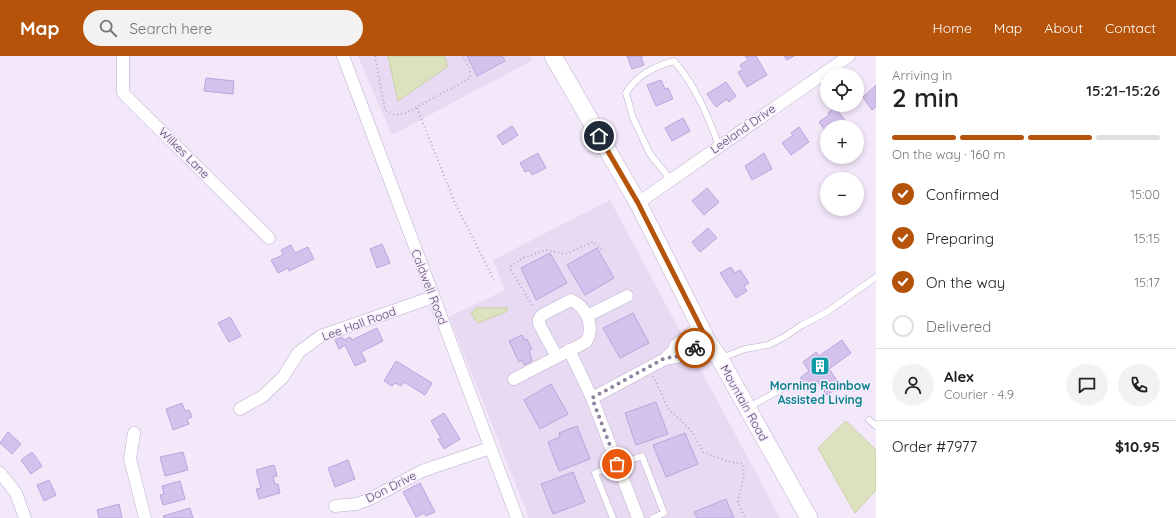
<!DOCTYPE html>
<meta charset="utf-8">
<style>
:root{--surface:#fff;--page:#f2f2f2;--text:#222;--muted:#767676;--line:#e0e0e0;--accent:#b45309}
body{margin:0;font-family:Quicksand,sans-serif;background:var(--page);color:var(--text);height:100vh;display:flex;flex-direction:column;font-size:15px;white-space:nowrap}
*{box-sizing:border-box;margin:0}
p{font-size:13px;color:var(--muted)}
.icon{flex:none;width:22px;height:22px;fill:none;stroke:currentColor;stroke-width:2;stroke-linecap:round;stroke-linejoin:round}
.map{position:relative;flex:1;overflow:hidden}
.details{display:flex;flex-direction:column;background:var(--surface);width:300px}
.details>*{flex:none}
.buttons{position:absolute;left:820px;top:12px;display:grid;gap:8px}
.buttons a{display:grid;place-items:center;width:44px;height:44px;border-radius:50%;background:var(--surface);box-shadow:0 2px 6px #0003;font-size:20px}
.pin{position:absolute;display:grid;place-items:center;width:34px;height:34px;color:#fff;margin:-17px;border:2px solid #fff;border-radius:50%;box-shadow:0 1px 4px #0007}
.courier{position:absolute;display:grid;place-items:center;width:40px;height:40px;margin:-20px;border:3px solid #b45309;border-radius:50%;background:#fff;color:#222;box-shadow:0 1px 5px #0007}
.head em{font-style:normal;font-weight:600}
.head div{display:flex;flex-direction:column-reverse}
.head{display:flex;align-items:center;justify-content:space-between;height:68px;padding:0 16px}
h1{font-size:26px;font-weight:600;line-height:30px}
.bar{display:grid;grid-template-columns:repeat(4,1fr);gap:6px 4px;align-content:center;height:48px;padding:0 16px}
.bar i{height:5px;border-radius:3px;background:var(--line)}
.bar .selected{background:var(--accent)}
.bar p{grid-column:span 4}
.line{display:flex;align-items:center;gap:10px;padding:0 16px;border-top:1px solid var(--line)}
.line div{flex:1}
.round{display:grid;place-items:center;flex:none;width:42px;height:42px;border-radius:21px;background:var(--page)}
ol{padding:0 16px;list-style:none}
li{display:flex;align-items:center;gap:12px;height:44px}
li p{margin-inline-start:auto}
li .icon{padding:4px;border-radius:50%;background:var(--accent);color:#fff;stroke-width:4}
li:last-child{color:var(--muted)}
li i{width:22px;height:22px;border:2px solid var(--line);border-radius:50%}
header{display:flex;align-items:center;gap:24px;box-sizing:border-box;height:56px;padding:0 20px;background:var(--accent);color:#fff}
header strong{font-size:19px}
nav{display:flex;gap:22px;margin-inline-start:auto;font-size:14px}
.search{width:280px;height:36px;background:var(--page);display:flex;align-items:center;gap:10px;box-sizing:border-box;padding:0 14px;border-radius:22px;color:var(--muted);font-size:15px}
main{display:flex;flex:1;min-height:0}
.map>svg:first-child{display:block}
</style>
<header>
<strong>Map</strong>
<div class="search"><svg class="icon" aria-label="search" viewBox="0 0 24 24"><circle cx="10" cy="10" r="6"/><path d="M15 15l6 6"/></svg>Search here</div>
<nav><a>Home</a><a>Map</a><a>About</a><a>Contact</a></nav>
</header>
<main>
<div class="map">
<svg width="876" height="462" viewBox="0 0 876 462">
<rect width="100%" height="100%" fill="#f3e7fa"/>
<path fill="#e8daf3" d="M 358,0 L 530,0 L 533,4 L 392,79 Z
M 610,144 L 780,462 L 529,462 L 449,261 L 505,234 L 493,204 Z"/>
<path fill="#dce1be" stroke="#cad2a5" d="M 388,0 L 443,0 L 446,3 L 447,11 L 398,45 Z
M 476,252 L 508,252 L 506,256 L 478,267 L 471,258 Z
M 846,365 L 876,394 L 876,434 L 855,457 L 818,392 Z"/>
<path fill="#d4c2ec" stroke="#bba4dd" d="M 467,0 L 502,0 L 505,5 L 477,20 Z
M 627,0 L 643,0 L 641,1 L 644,9 L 632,13 Z
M 745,0 L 756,0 L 767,19 L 747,31 L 738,16 L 743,14 L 740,9 L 748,4 Z
M 784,0 L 794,0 L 787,4 Z
M 206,22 L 234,25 L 233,38 L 204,35 Z
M 661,24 L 665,33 L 668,32 L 673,43 L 656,50 L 647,29 Z
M 726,26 L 736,40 L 729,46 L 727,43 L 716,51 L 707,38 Z
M 876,29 L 876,51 L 872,54 L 863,41 Z
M 835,51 L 849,70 L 827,71 L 827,77 L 819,66 L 829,59 L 828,57 Z
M 683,62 L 690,75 L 672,85 L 665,72 Z
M 512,70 L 518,79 L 503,89 L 497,80 Z
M 799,71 L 809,86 L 791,99 L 782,87 L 793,79 L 791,77 Z
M 538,97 L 546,112 L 532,119 L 529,114 L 525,116 L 520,107 Z
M 764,97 L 772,113 L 752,124 L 745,110 Z
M 707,132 L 719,146 L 704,159 L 692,145 Z
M 708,172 L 717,182 L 700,196 L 692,186 Z
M 382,188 L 390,207 L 377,212 L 370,193 Z
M 291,189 L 295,197 L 308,191 L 314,203 L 289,215 L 288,212 L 278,217 L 271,204 L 283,199 L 281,194 Z
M 597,192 L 614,222 L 585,239 L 567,209 Z
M 550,197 L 567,227 L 536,244 L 521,212 Z
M 731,211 L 735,217 L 740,214 L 749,227 L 744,230 L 747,235 L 736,242 L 720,217 Z
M 633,257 L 649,287 L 620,302 L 603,272 Z
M 230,261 L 241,280 L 229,286 L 218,267 Z
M 377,272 L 383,285 L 361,296 L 366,305 L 355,310 L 345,289 L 339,293 L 335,284 L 342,281 L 344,284 L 350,281 L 352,284 Z
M 522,279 L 525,284 L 527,283 L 532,293 L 529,294 L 532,305 L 524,309 L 522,304 L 519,306 L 509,285 Z
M 842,284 L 851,297 L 829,313 L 841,330 L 827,339 L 817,325 L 808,332 L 807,330 L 804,332 L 799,326 L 802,324 L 800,322 L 809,315 L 803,306 L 816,296 L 819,300 Z
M 396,305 L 432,327 L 425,339 L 404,326 L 401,330 L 395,327 L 392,330 L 384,325 Z
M 551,328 L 568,358 L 540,373 L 524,344 Z
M 656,346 L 668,378 L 636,389 L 625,357 Z
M 182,347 L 185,355 L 189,354 L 192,361 L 187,363 L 189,368 L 173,374 L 166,353 Z
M 444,357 L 460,383 L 444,393 L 438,383 L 441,382 L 431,365 Z
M 577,370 L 590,403 L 559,415 L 548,386 L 560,381 L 559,377 Z
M 8,376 L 21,388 L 12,398 L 0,387 Z
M 685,377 L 698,408 L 666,421 L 653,389 Z
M 32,396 L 42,410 L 31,418 L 21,404 Z
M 183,396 L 188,414 L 165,420 L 160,401 Z
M 348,404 L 355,423 L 335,431 L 328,412 Z
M 274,409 L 277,420 L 273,421 L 275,428 L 278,428 L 280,437 L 259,443 L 256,433 L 261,432 L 256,414 Z
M 573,416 L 585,446 L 553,458 L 541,428 Z
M 49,424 L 56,439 L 44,445 L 37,429 Z
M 180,425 L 185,443 L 163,449 L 160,439 L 164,438 L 162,430 Z
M 420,427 L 435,456 L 426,460 L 424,457 L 416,461 L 403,436 Z
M 726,443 L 734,462 L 697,462 L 694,456 Z
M 119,448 L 122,462 L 99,462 L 97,454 Z
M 190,452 L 193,462 L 164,462 L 163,460 Z"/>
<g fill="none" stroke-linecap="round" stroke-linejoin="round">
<defs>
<path id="lane" d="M 671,124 L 650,98 L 633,62 L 626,37 C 636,20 655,10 674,5 C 695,29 708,60 719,90
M 721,302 L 745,293 L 768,289 L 784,281 L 802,269 L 827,256 L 876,221
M 749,351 L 789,329
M 869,364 L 876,370
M 613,462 L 595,417 L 642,400 L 664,457 L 653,462"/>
<path id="street" d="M 123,0 L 123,37 L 269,182
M 343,0 L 517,462
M 638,147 L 849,0
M 587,260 L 627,240
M 569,294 L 592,342 L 638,462
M 665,303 L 682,300 L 698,290 L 708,286
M 514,323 L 586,286 C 595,271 587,251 571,244 L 542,259 L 539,263 L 539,268 L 557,301
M 592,342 L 665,303 L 675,293 L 675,290 L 700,270
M 240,353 L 263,340 L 283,321 L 299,296 L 321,280 L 433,241
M 134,377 L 130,403 L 145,462
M 0,417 L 16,437 L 25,462
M 335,450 L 357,448 L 370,443 L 422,415 L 490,392"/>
<path id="secondary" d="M 553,0 L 638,147 L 708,286 L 720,303 L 809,462"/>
</defs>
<use href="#lane" stroke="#bbafcb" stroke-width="7"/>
<use href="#street" stroke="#bbafcb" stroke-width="13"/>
<use href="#secondary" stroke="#c1b1d2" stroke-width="18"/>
<path stroke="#b7a5d1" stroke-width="2" stroke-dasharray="1 3" stroke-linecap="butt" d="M 375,0 L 385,54 L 395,59 L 406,57 L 470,22 L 470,13 L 463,0
M 417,52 L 455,147 L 494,224
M 532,249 L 511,214 L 511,210 L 523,202 L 546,194 L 566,198 L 593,186 L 604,196
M 653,320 L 669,354 L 681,364 L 692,376 L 703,396 L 726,405 L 743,408 L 744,419 L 738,446 L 745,462"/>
<use href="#lane" stroke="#fff" stroke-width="6"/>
<use href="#street" stroke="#fff" stroke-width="12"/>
<use href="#secondary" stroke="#fff" stroke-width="17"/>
</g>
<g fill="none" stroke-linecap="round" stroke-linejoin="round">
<path stroke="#9084a1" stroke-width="4" stroke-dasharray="0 7.2" d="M 617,408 L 592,342 L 665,302 L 682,300 L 695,292"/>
<path stroke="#b45309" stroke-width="5" d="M 599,80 L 638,147 L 708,286 L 695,292"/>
</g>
<defs>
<symbol id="building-square" viewBox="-11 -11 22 22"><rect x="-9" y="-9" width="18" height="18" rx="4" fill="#0f9aa8" stroke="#f7edfd"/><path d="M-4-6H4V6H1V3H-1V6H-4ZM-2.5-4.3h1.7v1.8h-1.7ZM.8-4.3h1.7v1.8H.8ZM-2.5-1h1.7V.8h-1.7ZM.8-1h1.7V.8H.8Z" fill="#fff"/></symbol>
</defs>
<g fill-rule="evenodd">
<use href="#building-square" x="809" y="299" width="22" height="22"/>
</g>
<g text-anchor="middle" stroke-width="3" stroke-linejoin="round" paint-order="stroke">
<g font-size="12" fill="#5b4e71" stroke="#f7edfd">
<text transform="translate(743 73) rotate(-35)" y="4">Leeland Drive</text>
<text transform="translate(184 97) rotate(45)" y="4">Wilkes Lane</text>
<text transform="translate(429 231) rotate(69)" y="4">Caldwell Road</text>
<text transform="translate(359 268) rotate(-20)" y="4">Lee Hall Road</text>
<text transform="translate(744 347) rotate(61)" y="4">Mountain Road</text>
<text transform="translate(391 431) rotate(-27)" y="4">Don Drive</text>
</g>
<g font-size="12" font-weight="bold" fill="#0d838f" stroke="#f7edfd">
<text x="820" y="334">Morning Rainbow<tspan x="820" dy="14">Assisted Living</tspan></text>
</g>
</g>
</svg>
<div class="buttons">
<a><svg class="icon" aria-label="locate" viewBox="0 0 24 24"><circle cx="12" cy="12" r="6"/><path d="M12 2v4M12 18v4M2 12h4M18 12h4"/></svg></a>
<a>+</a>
<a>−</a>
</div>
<div class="pin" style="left:617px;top:408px;background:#ea580c"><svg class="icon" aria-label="bag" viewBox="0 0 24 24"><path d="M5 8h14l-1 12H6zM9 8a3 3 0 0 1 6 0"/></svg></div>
<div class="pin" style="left:599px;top:80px;background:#1f2937"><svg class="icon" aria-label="home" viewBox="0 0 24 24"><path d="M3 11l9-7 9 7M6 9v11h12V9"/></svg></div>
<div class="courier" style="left:695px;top:292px"><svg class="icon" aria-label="bike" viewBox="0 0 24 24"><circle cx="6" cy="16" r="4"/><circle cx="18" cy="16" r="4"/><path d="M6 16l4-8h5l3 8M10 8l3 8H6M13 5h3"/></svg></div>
</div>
<section class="details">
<div class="head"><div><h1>2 min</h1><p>Arriving in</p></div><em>15:21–15:26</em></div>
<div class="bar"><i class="selected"></i><i class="selected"></i><i class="selected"></i><i></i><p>On the way · 160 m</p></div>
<ol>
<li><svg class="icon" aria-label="check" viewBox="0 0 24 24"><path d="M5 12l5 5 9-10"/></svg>Confirmed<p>15:00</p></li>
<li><svg class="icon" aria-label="check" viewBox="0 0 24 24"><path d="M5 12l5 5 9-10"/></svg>Preparing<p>15:15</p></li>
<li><svg class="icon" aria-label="check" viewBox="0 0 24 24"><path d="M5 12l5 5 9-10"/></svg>On the way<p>15:17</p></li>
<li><i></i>Delivered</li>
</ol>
<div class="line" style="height:72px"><a class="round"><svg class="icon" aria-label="person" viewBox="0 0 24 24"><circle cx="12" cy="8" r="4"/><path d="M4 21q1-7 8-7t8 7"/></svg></a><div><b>Alex</b><p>Courier · 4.9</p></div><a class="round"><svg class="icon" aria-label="chat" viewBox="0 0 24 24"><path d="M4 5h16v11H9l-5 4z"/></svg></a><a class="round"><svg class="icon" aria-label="phone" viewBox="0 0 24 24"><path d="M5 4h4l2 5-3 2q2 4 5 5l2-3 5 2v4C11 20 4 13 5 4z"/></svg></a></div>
<div class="line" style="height:52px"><div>Order #7977</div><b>$10.95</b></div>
</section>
</main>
